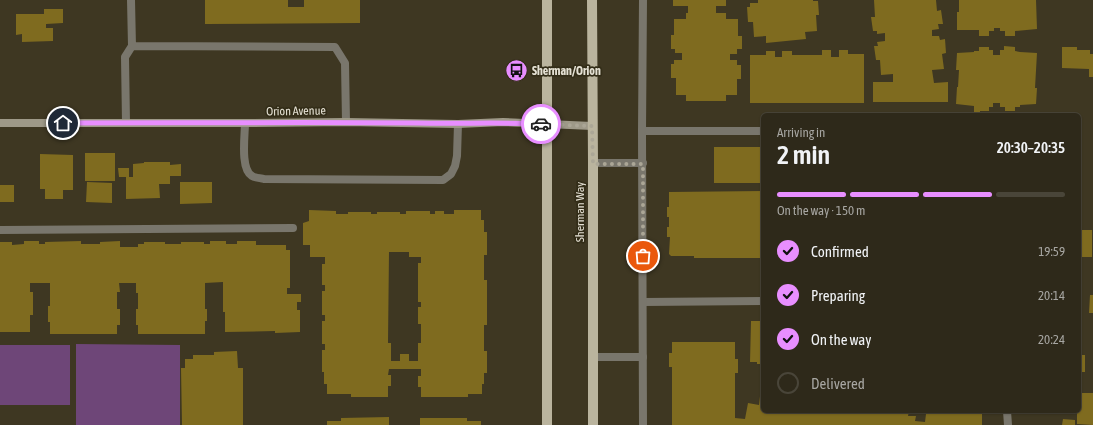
<!DOCTYPE html>
<meta charset="utf-8">
<style>
:root{--surface:#2e291a;--page:#3a3527;--text:#f1f3f6;--muted:#a7a6a2;--line:#494539;--accent:#e88eff}
body{margin:0;font-family:"Asap Condensed",sans-serif;background:var(--page);color:var(--text);height:100vh;display:flex;flex-direction:column;font-size:15px;white-space:nowrap}
*{box-sizing:border-box;margin:0}
p{font-size:13px;color:var(--muted)}
.icon{flex:none;width:22px;height:22px;fill:none;stroke:currentColor;stroke-width:2;stroke-linecap:round;stroke-linejoin:round}
.map{position:relative;flex:1;overflow:hidden}
.panel{position:absolute;left:761px;top:113px;width:320px;height:300px;display:flex;flex-direction:column;background:var(--surface);border-radius:6px;box-shadow:0 1px 3px #0004,0 0 0 1px var(--line)}
.panel>*{flex:none}
.pin{position:absolute;display:grid;place-items:center;width:34px;height:34px;color:#fff;margin:-17px;border:2px solid #fff;border-radius:50%;box-shadow:0 1px 4px #0007}
.courier{position:absolute;display:grid;place-items:center;width:40px;height:40px;margin:-20px;border:3px solid #e88eff;border-radius:50%;background:#fff;color:#222;box-shadow:0 1px 5px #0007}
.head em{font-style:normal;font-weight:600}
.head div{display:flex;flex-direction:column-reverse}
.head{display:flex;align-items:center;justify-content:space-between;height:68px;padding:0 16px}
h1{font-size:26px;font-weight:600;line-height:30px}
.bar{display:grid;grid-template-columns:repeat(4,1fr);gap:6px 4px;align-content:center;height:48px;padding:0 16px}
.bar i{height:5px;border-radius:3px;background:var(--line)}
.bar .selected{background:var(--accent)}
.bar p{grid-column:span 4}
ol{padding:0 16px;list-style:none}
li{display:flex;align-items:center;gap:12px;height:44px}
li p{margin-inline-start:auto}
li .icon{padding:4px;border-radius:50%;background:var(--accent);color:#111;stroke-width:4}
li:last-child{color:var(--muted)}
li i{width:22px;height:22px;border:2px solid var(--line);border-radius:50%}
.map>svg:first-child{display:block}
</style>
<div class="map">
<svg width="1093" height="425" viewBox="0 0 1093 425">
<rect width="100%" height="100%" fill="#3e3722"/>
<path fill="#6e4678" d="M 76,344 L 180,345 L 180,425 L 76,425 Z
M 0,345 L 70,345 L 70,405 L 0,405 Z"/>
<path fill="#7f6b1f" fill-rule="evenodd" d="M 205,0 L 288,0 L 288,7 L 304,7 L 304,0 L 360,0 L 360,23 L 205,24 Z
M 673,0 L 726,0 L 726,6 L 716,6 L 716,13 L 726,13 L 726,19 L 738,19 L 738,36 L 742,36 L 742,49 L 737,49 L 737,54 L 730,54 L 730,60 L 737,60 L 737,65 L 741,65 L 741,79 L 737,79 L 737,95 L 726,95 L 726,101 L 686,101 L 686,95 L 676,95 L 676,78 L 671,78 L 671,64 L 674,64 L 674,60 L 682,60 L 682,53 L 675,53 L 675,49 L 671,49 L 671,35 L 674,35 L 674,19 L 686,19 L 686,13 L 688,13 L 688,6 L 673,6 Z
M 758,0 L 813,0 L 813,1 L 818,1 L 819,15 L 816,15 L 817,31 L 805,32 L 806,39 L 766,43 L 766,36 L 754,37 L 753,22 L 748,22 L 747,7 L 750,7 L 750,3 L 758,3 Z
M 874,0 L 936,0 L 937,11 L 941,10 L 943,24 L 938,24 L 939,29 L 932,30 L 932,36 L 939,36 L 940,40 L 945,39 L 946,53 L 942,54 L 944,69 L 932,70 L 934,83 L 948,82 L 948,102 L 873,102 L 873,82 L 893,82 L 893,74 L 881,75 L 880,60 L 876,60 L 874,46 L 878,46 L 877,42 L 885,41 L 885,33 L 877,34 L 877,31 L 873,31 L 871,17 L 875,17 Z
M 959,0 L 1036,0 L 1037,29 L 1015,31 L 1015,36 L 1005,36 L 1005,31 L 1000,31 L 1000,28 L 994,28 L 994,31 L 989,31 L 989,36 L 979,36 L 979,30 L 957,30 L 957,12 L 959,12 Z
M 44,9 L 63,9 L 63,23 L 46,24 L 46,28 L 53,28 L 53,41 L 22,42 L 22,34 L 16,35 L 16,14 L 44,14 Z
M 1004,46 L 1015,47 L 1015,51 L 1020,52 L 1037,53 L 1035,88 L 1037,88 L 1036,104 L 1020,105 L 1020,107 L 1015,107 L 1015,111 L 1005,111 L 1005,107 L 1000,107 L 1000,103 L 993,103 L 993,107 L 989,107 L 989,111 L 980,111 L 980,114 L 974,114 L 974,106 L 956,104 L 957,87 L 958,87 L 959,70 L 956,70 L 957,53 L 974,52 L 974,51 L 979,51 L 979,47 L 989,47 L 989,50 L 993,50 L 993,55 L 1000,55 L 1000,50 L 1004,50 Z
M 1062,47 L 1077,47 L 1077,50 L 1090,50 L 1090,54 L 1093,54 L 1093,77 L 1089,77 L 1089,69 L 1062,68 Z
M 822,50 L 831,50 L 831,57 L 839,57 L 839,50 L 848,50 L 848,54 L 864,54 L 864,103 L 750,103 L 750,55 L 766,55 L 766,51 L 775,51 L 775,57 L 782,57 L 782,51 L 792,51 L 792,55 L 822,55 Z
M 714,147 L 763,147 L 763,183 L 714,183 Z
M 85,153 L 115,153 L 115,181 L 85,181 Z
M 40,154 L 73,155 L 73,190 L 63,190 L 63,199 L 45,199 L 45,189 L 40,189 Z
M 144,162 L 170,162 L 170,165 L 181,164 L 181,176 L 170,176 L 170,184 L 159,184 L 160,198 L 126,199 L 126,177 L 119,177 L 118,168 L 129,168 L 129,177 L 133,177 L 133,164 L 144,163 Z
M 87,182 L 112,183 L 112,203 L 86,202 Z
M 180,182 L 212,182 L 212,203 L 180,204 Z
M 0,185 L 14,185 L 14,202 L 0,202 Z
M 763,191 L 763,258 L 694,258 L 694,256 L 671,256 L 669,254 L 670,237 L 667,237 L 667,227 L 669,227 L 669,217 L 667,217 L 667,207 L 669,207 L 669,192 Z
M 309,210 L 336,211 L 336,214 L 348,214 L 348,212 L 371,212 L 371,214 L 377,214 L 377,212 L 400,212 L 400,214 L 406,214 L 406,211 L 430,211 L 430,214 L 435,214 L 435,211 L 444,211 L 444,214 L 454,214 L 454,210 L 481,210 L 481,220 L 484,220 L 484,232 L 487,232 L 487,255 L 484,255 L 484,280 L 487,280 L 487,325 L 484,325 L 484,351 L 487,351 L 487,373 L 484,373 L 484,384 L 482,384 L 482,394 L 468,394 L 468,397 L 421,397 L 421,387 L 418,387 L 418,376 L 421,376 L 421,369 L 389,369 L 388,375 L 391,375 L 391,386 L 388,386 L 388,397 L 351,397 L 351,394 L 327,394 L 327,384 L 324,384 L 324,372 L 322,372 L 322,350 L 325,350 L 325,344 L 322,344 L 322,321 L 325,321 L 325,315 L 322,315 L 322,291 L 325,291 L 325,285 L 322,285 L 322,264 L 325,264 L 325,257 L 310,257 L 310,245 L 303,245 L 303,223 L 309,221 ZM 389,252 L 409,252 L 409,257 L 421,257 L 421,263 L 418,263 L 418,302 L 421,302 L 421,307 L 418,307 L 418,324 L 421,324 L 421,343 L 418,343 L 418,361 L 409,361 L 409,354 L 400,354 L 400,361 L 391,361 L 391,343 L 388,343 Z
M 1079,230 L 1092,230 L 1092,257 L 1079,257 Z
M 24,241 L 39,241 L 39,244 L 45,244 L 45,242 L 81,241 L 81,244 L 100,244 L 100,242 L 120,241 L 120,247 L 138,247 L 138,244 L 144,244 L 144,242 L 165,242 L 165,244 L 181,244 L 181,242 L 204,242 L 204,244 L 210,244 L 210,241 L 226,241 L 226,244 L 237,244 L 237,241 L 256,241 L 256,245 L 286,245 L 286,250 L 290,250 L 290,288 L 287,288 L 287,294 L 301,294 L 301,302 L 297,302 L 297,310 L 300,310 L 300,332 L 275,333 L 275,331 L 225,332 L 225,312 L 223,312 L 223,282 L 205,283 L 205,309 L 207,309 L 207,321 L 205,321 L 205,334 L 138,334 L 138,325 L 136,325 L 136,309 L 138,309 L 138,293 L 136,293 L 136,283 L 119,283 L 120,292 L 117,292 L 117,309 L 120,309 L 120,325 L 117,325 L 117,334 L 50,334 L 50,322 L 48,322 L 48,306 L 50,306 L 50,283 L 30,283 L 30,292 L 33,292 L 33,315 L 30,315 L 30,332 L 0,332 L 0,242 L 12,242 L 12,245 L 24,244 Z
M 1090,295 L 1093,295 L 1093,313 L 1089,313 Z
M 751,321 L 763,321 L 763,364 L 757,364 L 757,362 L 750,362 Z
M 672,342 L 735,342 L 735,359 L 738,359 L 738,373 L 735,373 L 735,418 L 745,419 L 748,403 L 759,405 L 761,387 L 763,387 L 763,411 L 909,411 L 908,416 L 916,416 L 915,421 L 925,422 L 926,414 L 923,414 L 923,411 L 982,411 L 982,425 L 672,425 L 672,367 L 669,367 L 669,353 L 672,353 Z
M 237,351 L 238,368 L 243,368 L 243,425 L 182,425 L 181,368 L 185,368 L 185,359 L 193,359 L 193,355 L 214,355 L 214,352 Z
M 1079,353 L 1082,353 L 1082,355 L 1085,355 L 1085,372 L 1079,372 Z
M 1079,393 L 1093,393 L 1093,425 L 1077,424 L 1077,411 L 1079,411 Z
M 389,417 L 389,425 L 327,425 L 327,421 L 341,421 L 341,418 Z
M 420,418 L 467,418 L 467,421 L 481,421 L 481,425 L 420,425 Z
M 1063,419 L 1075,420 L 1075,425 L 1062,425 Z"/>
<g fill="none" stroke-linecap="round" stroke-linejoin="round">
<path stroke="#79766c" stroke-width="8" d="M 131,0 L 132,46
M 126,123 L 125,57 L 132,46 L 335,47 L 345,63 L 346,122
M 642,131 L 763,131
M 643,302 L 763,301
M 593,357 L 643,357
M 1007,411 L 1008,425"/>
<path stroke="#79766c" stroke-width="8" d="M 643,0 L 642,131 L 643,425
M 245,123 C 245,135 240,169 252,176 C 255,178 261,178 264,179 L 443,180 L 451,174 L 455,166 L 457,156 L 458,124
M 593,163 L 643,163
M 0,230 L 293,228"/>
<path stroke="#9e9988" stroke-width="8" d="M 0,123 L 245,123 L 346,122 L 458,124 L 503,122 L 592,126"/>
<path stroke="#bab49e" stroke-width="10" d="M 592,0 L 593,163 L 593,425
M 547,425 L 547,0"/>
</g>
<g fill="none" stroke-linecap="round" stroke-linejoin="round">
<path stroke="#aba696" stroke-width="4" stroke-dasharray="0 7.2" d="M 541,124 L 592,126 L 593,164 L 643,164 L 643,256"/>
<path stroke="#e88eff" stroke-width="5" d="M 63,123 C 181,123 299,122 417,123 C 459,124 500,122 541,124"/>
</g>
<defs>
<symbol id="bus-disc" viewBox="-11 -11 22 22"><circle r="9.5" fill="#e88eff" stroke="#332d18"/><path d="M-5-6H5V4H4V6H2V4H-2V6H-4V4H-5ZM-3.5-4V0h7V-4ZM-3.5 1.2v1.5H-2V1.2ZM2 1.2v1.5H3.5V1.2Z" fill="#111"/></symbol>
</defs>
<g fill-rule="evenodd">
<use href="#bus-disc" x="504" y="58" width="25" height="25"/>
</g>
<g text-anchor="middle" stroke-width="3.5" stroke-linejoin="round" paint-order="stroke">
<g font-size="12" font-weight="bold" fill="#e5e1d4" stroke="#332d18" text-anchor="start">
<text x="532" y="75">Sherman/Orion</text>
</g>
<g font-size="12" fill="#e5e1d4" stroke="#332d18">
<text transform="translate(296 111) rotate(-1)" y="4">Orion Avenue</text>
<text transform="translate(580 212) rotate(-90)" y="4">Sherman Way</text>
</g>
</g>
</svg>
<div class="pin" style="left:643px;top:256px;background:#ea580c"><svg class="icon" aria-label="bag" viewBox="0 0 24 24"><path d="M5 8h14l-1 12H6zM9 8a3 3 0 0 1 6 0"/></svg></div>
<div class="pin" style="left:63px;top:123px;background:#1f2937"><svg class="icon" aria-label="home" viewBox="0 0 24 24"><path d="M3 11l9-7 9 7M6 9v11h12V9"/></svg></div>
<div class="courier" style="left:541px;top:124px"><svg class="icon" aria-label="car" viewBox="0 0 24 24"><path d="M5 17H2v-5l4-1 3-4h7l3 4 3 1v5h-3M9 17h6M6 11h13"/><circle cx="7" cy="17" r="2"/><circle cx="17" cy="17" r="2"/></svg></div>
<section class="panel">
<div class="head"><div><h1>2 min</h1><p>Arriving in</p></div><em>20:30–20:35</em></div>
<div class="bar"><i class="selected"></i><i class="selected"></i><i class="selected"></i><i></i><p>On the way · 150 m</p></div>
<ol>
<li><svg class="icon" aria-label="check" viewBox="0 0 24 24"><path d="M5 12l5 5 9-10"/></svg>Confirmed<p>19:59</p></li>
<li><svg class="icon" aria-label="check" viewBox="0 0 24 24"><path d="M5 12l5 5 9-10"/></svg>Preparing<p>20:14</p></li>
<li><svg class="icon" aria-label="check" viewBox="0 0 24 24"><path d="M5 12l5 5 9-10"/></svg>On the way<p>20:24</p></li>
<li><i></i>Delivered</li>
</ol>
</section>
</div>
